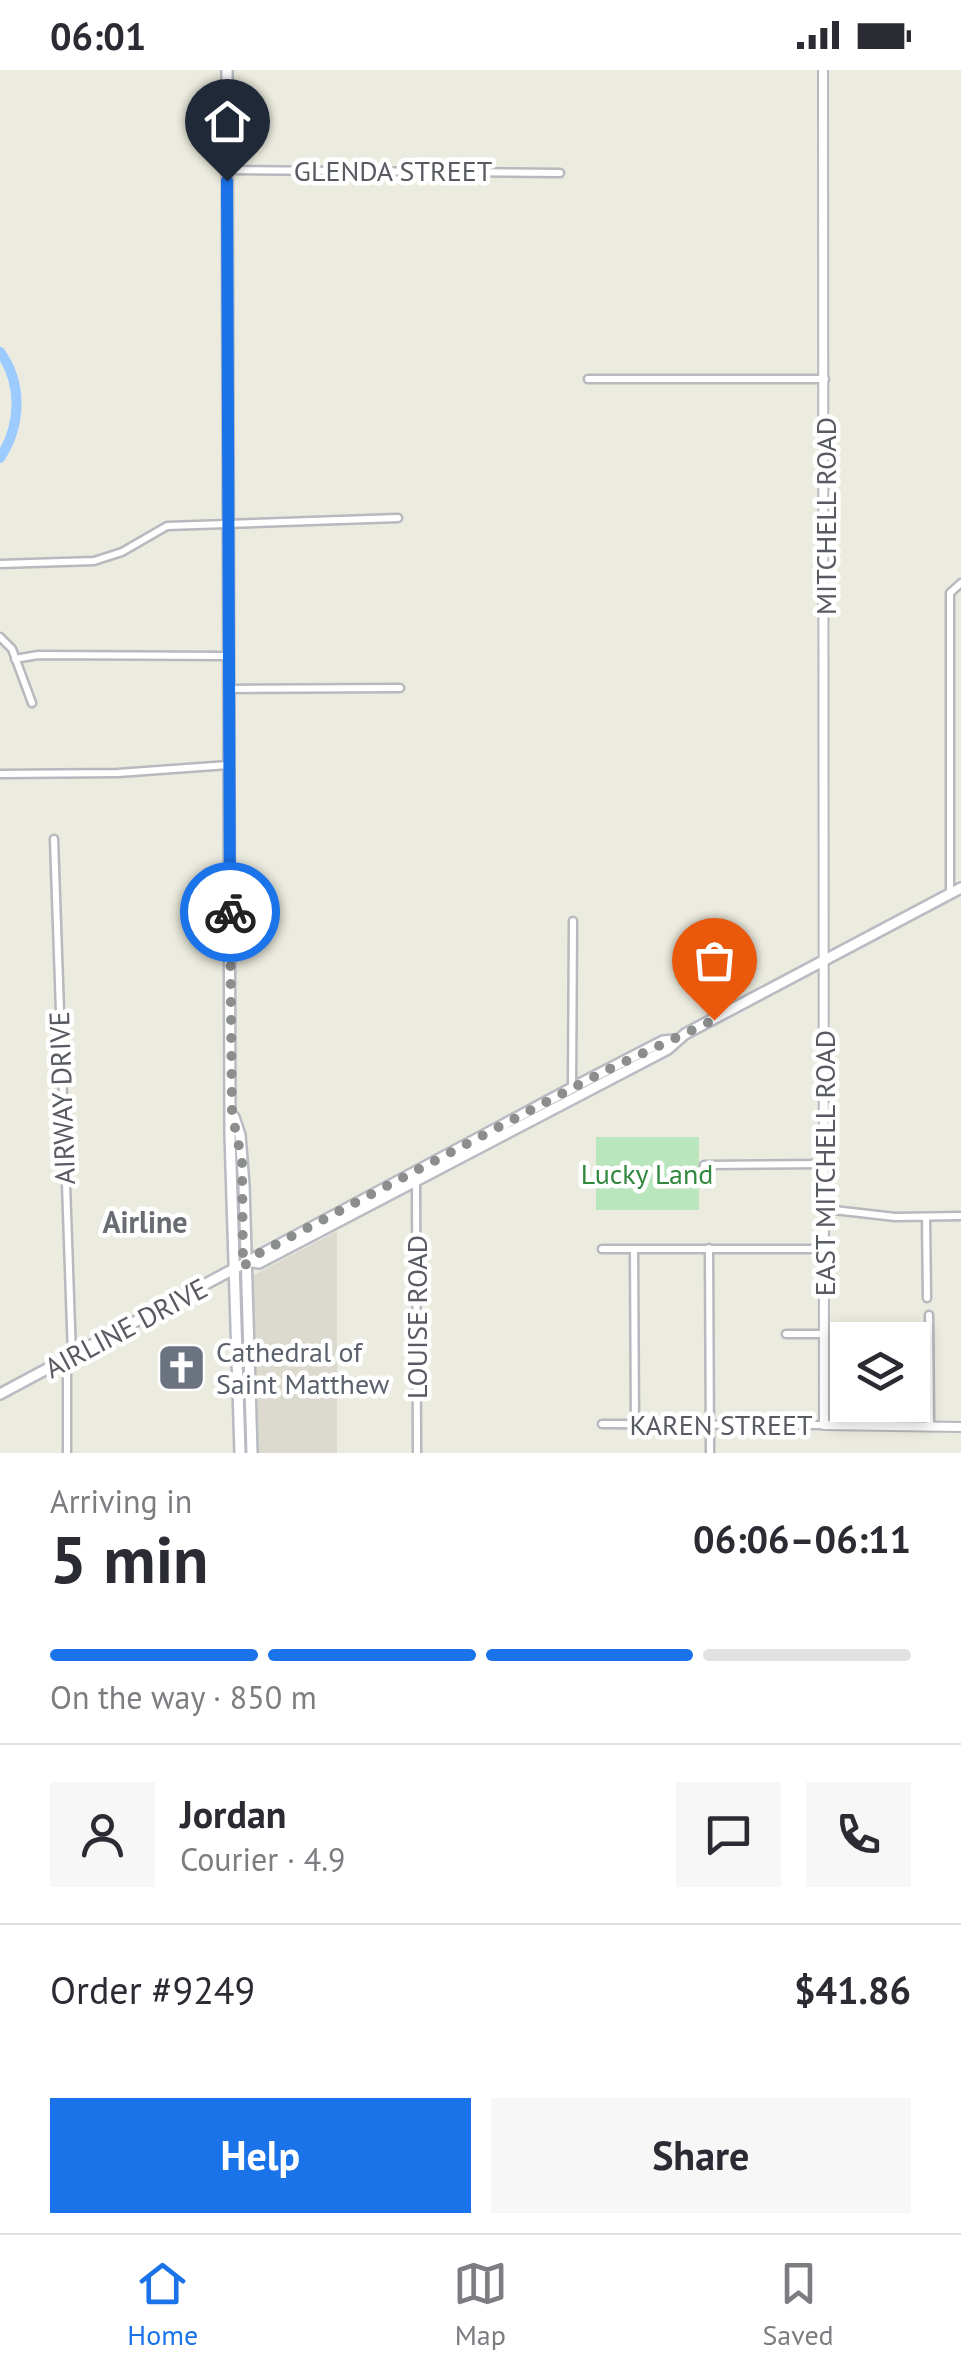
<!DOCTYPE html>
<meta charset="utf-8">
<style>
:root{--surface:#fff;--page:#f7f7f7;--text:#2b2b33;--muted:#7c7c81;--line:#e1e1e2;--accent:#1a73e8}
body{margin:0;font-family:"PT Sans",sans-serif;background:var(--page);color:var(--text);height:100vh;display:flex;flex-direction:column;font-size:38px;white-space:nowrap}
*{box-sizing:border-box;margin:0}
p{font-size:32px;color:var(--muted)}
.icon{flex:none;width:55px;height:55px;fill:none;stroke:currentColor;stroke-width:2;stroke-linecap:round;stroke-linejoin:round}
.map{position:relative;height:1383px;overflow:hidden}
.sheet{display:flex;flex-direction:column;background:var(--surface);flex:1}
.sheet>*{flex:none}
.fabs{position:absolute;left:830px;top:1252px;display:grid;gap:20px}
.fabs a{display:grid;place-items:center;width:100px;height:100px;border-radius:0px;background:var(--surface);box-shadow:0 5px 15px #0003;font-size:50px}
.pin{position:absolute;display:grid;place-items:center;width:85px;height:85px;color:#fff;margin:-102px -42px;border-radius:50% 50% 50% 0;rotate:-45deg;box-shadow:0 0 10px #0007}
.pin .icon{rotate:45deg}
.courier{position:absolute;display:grid;place-items:center;width:100px;height:100px;margin:-50px;border:8px solid #1a73e8;border-radius:50%;background:#fff;color:#222;box-shadow:0 2px 12px #0007}
.head em{font-style:normal;font-weight:800}
.head div{display:flex;flex-direction:column-reverse}
.head{display:flex;align-items:center;justify-content:space-between;height:170px;padding:0 50px}
h1{font-size:65px;font-weight:800;line-height:75px}
.bar{display:grid;grid-template-columns:repeat(4,1fr);gap:15px 10px;align-content:center;height:120px;padding:0 50px}
.bar i{height:12px;border-radius:8px;background:var(--line)}
.bar .selected{background:var(--accent)}
.bar p{grid-column:span 4}
.line{display:flex;align-items:center;gap:25px;padding:0 50px;border-top:2px solid var(--line)}
.line div{flex:1}
.round{display:grid;place-items:center;flex:none;width:105px;height:105px;border-radius:0px;background:var(--page)}
.action{display:flex;gap:20px;margin-top:auto;padding:20px 50px}
.action a{flex:1;height:115px;border-radius:0px;background:var(--accent);color:#fff;font-size:40px;font-weight:800;line-height:115px;text-align:center}
.action a+a{background:var(--page);color:var(--text)}
.status{display:flex;justify-content:space-between;align-items:center;height:70px;padding:0 50px;background:var(--surface);direction:ltr}
.status svg{height:28px;fill:currentColor}
.tabs{display:flex;justify-content:space-around;align-items:center;height:140px;border-top:2px solid var(--line);background:var(--surface);font-size:28px;color:var(--muted)}
.tabs a{display:grid;justify-items:center;gap:5px}
.tabs .selected{color:var(--accent)}
.map>svg:first-child{display:block}
</style>
<div class="status"><b>06:01</b><svg viewBox="0 0 49 12"><path d="M0 12V9h3v3zM5 12V6h3v6zM10 12V3h3v9zM15 12V0h3v12zM26 1h20v11H26zM47 4h2v5h-2z"/></svg></div>
<div class="map">
<svg width="961" height="1383" viewBox="0 0 961 1383">
<rect width="100%" height="100%" fill="#ecebdf"/>
<path fill="#dcdace" d="M 337,1161 L 337,1383 L 257,1383 L 250,1207 Z"/>
<path fill="#bae6be" d="M 596,1067 L 699,1067 L 699,1140 L 596,1140 Z"/>
<g fill="none" stroke-linecap="round" stroke-linejoin="round">
<path stroke="#9ccbff" stroke-width="10" d="M 0,282 C 23,314 21,356 0,388"/>
<defs>
<path id="minor" d="M 227,100 L 560,103
M 588,309 L 825,309
M 0,494 L 94,491 L 122,482 L 167,456 L 398,448
M 0,567 L 12,579 L 32,633
M 15,589 L 38,585 L 228,586
M 229,619 L 400,618
M 1,704 L 118,703 L 228,695
M 54,769 L 72,1286
M 950,823 L 950,523 L 961,513
M 572,1018 L 573,851
M 704,1095 L 824,1094
M 416,1112 L 417,1383
M 825,1139 L 895,1147 L 961,1146
M 926,1147 L 927,1228
M 709,1178 L 710,1383
M 602,1179 L 824,1179
M 634,1179 L 635,1354
M 929,1245 L 930,1357
M 786,1264 L 825,1264
M 67,1289 L 67,1383
M 602,1354 L 824,1355"/>
<path id="tertiary" d="M 823,0 L 824,1355 L 961,1357"/>
<path id="secondary" d="M 227,0 L 230,1065 L 240,1383
M 234,1047 L 240,1065 L 244,1115 L 252,1383
M 252,1192 L 259,1193 L 668,979 L 685,964 L 961,818
M 0,1324 L 572,1018 L 663,971 L 675,970"/>
</defs>
<use href="#minor" stroke="#b7b9bf" stroke-width="11"/>
<use href="#tertiary" stroke="#b7b9bf" stroke-width="12"/>
<use href="#secondary" stroke="#b8bbc2" stroke-width="14"/>
<use href="#minor" stroke="#fff" stroke-width="6"/>
<use href="#tertiary" stroke="#fff" stroke-width="8"/>
<use href="#secondary" stroke="#fff" stroke-width="9"/>
</g>
<g fill="none" stroke-linecap="round" stroke-linejoin="round">
<path stroke="#8c8d8d" stroke-width="10" stroke-dasharray="0 18" d="M 230,842 L 232,1044 L 242,1090 L 243,1197 L 256,1185 L 603,1002 L 714,950"/>
<path stroke="#1a73e8" stroke-width="12" d="M 227,111 L 230,842"/>
</g>
<defs>
<symbol id="church-square" viewBox="-11 -11 22 22"><rect x="-9" y="-9" width="18" height="18" rx="4" fill="#6b7280" stroke="#fff"/><path d="M-1.2-6h2.4v3.5h3.3v2.4h-3.3V6h-2.4V-.1h-3.3v-2.4h3.3Z" fill="#fff"/></symbol>
</defs>
<g fill-rule="evenodd">
<use href="#church-square" x="154" y="1270" width="55" height="55"/>
</g>
<g text-anchor="middle" stroke-width="9" stroke-linejoin="round" paint-order="stroke">
<g font-size="28" fill="#585b61" stroke="#fff">
<text x="393" y="111">GLENDA STREET</text>
<text transform="translate(826 446) rotate(-90)" y="10">MITCHELL ROAD</text>
<text transform="translate(62 1028) rotate(-92)" y="10">AIRWAY DRIVE</text>
<text transform="translate(825 1093) rotate(-90)" y="10">EAST MITCHELL ROAD</text>
<text transform="translate(417 1247) rotate(-90)" y="10">LOUISE ROAD</text>
<text transform="translate(126 1258) rotate(-28)" y="10">AIRLINE DRIVE</text>
<text x="721" y="1365">KAREN STREET</text>
</g>
<g font-size="28" fill="#31873d" stroke="#fff">
<text x="647" y="1114">Lucky Land</text>
</g>
<g font-size="28" fill="#5b616d" stroke="#fff" text-anchor="start">
<text x="216" y="1292">Cathedral of<tspan x="216" dy="32">Saint Matthew</tspan></text>
</g>
<g font-size="30" font-weight="bold" fill="#696d73" stroke="#fff">
<text x="145" y="1163">Airline</text>
</g>
</g>
</svg>
<div class="fabs">
<a><svg class="icon" aria-label="layers" viewBox="0 0 24 24"><path d="M12 4l9 5-9 5-9-5zM3 14l9 5 9-5"/></svg></a>
</div>
<div class="pin" style="left:714px;top:950px;background:#ea580c"><svg class="icon" aria-label="bag" viewBox="0 0 24 24"><path d="M5 8h14l-1 12H6zM9 8a3 3 0 0 1 6 0"/></svg></div>
<div class="pin" style="left:227px;top:111px;background:#1f2937"><svg class="icon" aria-label="home" viewBox="0 0 24 24"><path d="M3 11l9-7 9 7M6 9v11h12V9"/></svg></div>
<div class="courier" style="left:230px;top:842px"><svg class="icon" aria-label="bike" viewBox="0 0 24 24"><circle cx="6" cy="16" r="4"/><circle cx="18" cy="16" r="4"/><path d="M6 16l4-8h5l3 8M10 8l3 8H6M13 5h3"/></svg></div>
</div>
<section class="sheet">
<div class="head"><div><h1>5 min</h1><p>Arriving in</p></div><em>06:06–06:11</em></div>
<div class="bar"><i class="selected"></i><i class="selected"></i><i class="selected"></i><i></i><p>On the way · 850 m</p></div>
<div class="line" style="height:180px"><a class="round"><svg class="icon" aria-label="person" viewBox="0 0 24 24"><circle cx="12" cy="8" r="4"/><path d="M4 21q1-7 8-7t8 7"/></svg></a><div><b>Jordan</b><p>Courier · 4.9</p></div><a class="round"><svg class="icon" aria-label="chat" viewBox="0 0 24 24"><path d="M4 5h16v11H9l-5 4z"/></svg></a><a class="round"><svg class="icon" aria-label="phone" viewBox="0 0 24 24"><path d="M5 4h4l2 5-3 2q2 4 5 5l2-3 5 2v4C11 20 4 13 5 4z"/></svg></a></div>
<div class="line" style="height:130px"><div>Order #9249</div><b>$41.86</b></div>
<div class="action"><a>Help</a><a>Share</a></div>
</section>
<nav class="tabs">
<a class="selected"><svg class="icon" aria-label="home" viewBox="0 0 24 24"><path d="M3 11l9-7 9 7M6 9v11h12V9"/></svg>Home</a>
<a><svg class="icon" aria-label="map" viewBox="0 0 24 24"><path d="M3 6l6-2 6 2 6-2v14l-6 2-6-2-6 2zM9 4v14M15 6v14"/></svg>Map</a>
<a><svg class="icon" aria-label="saved" viewBox="0 0 24 24"><path d="M7 4h10v16l-5-4-5 4z"/></svg>Saved</a>
</nav>
